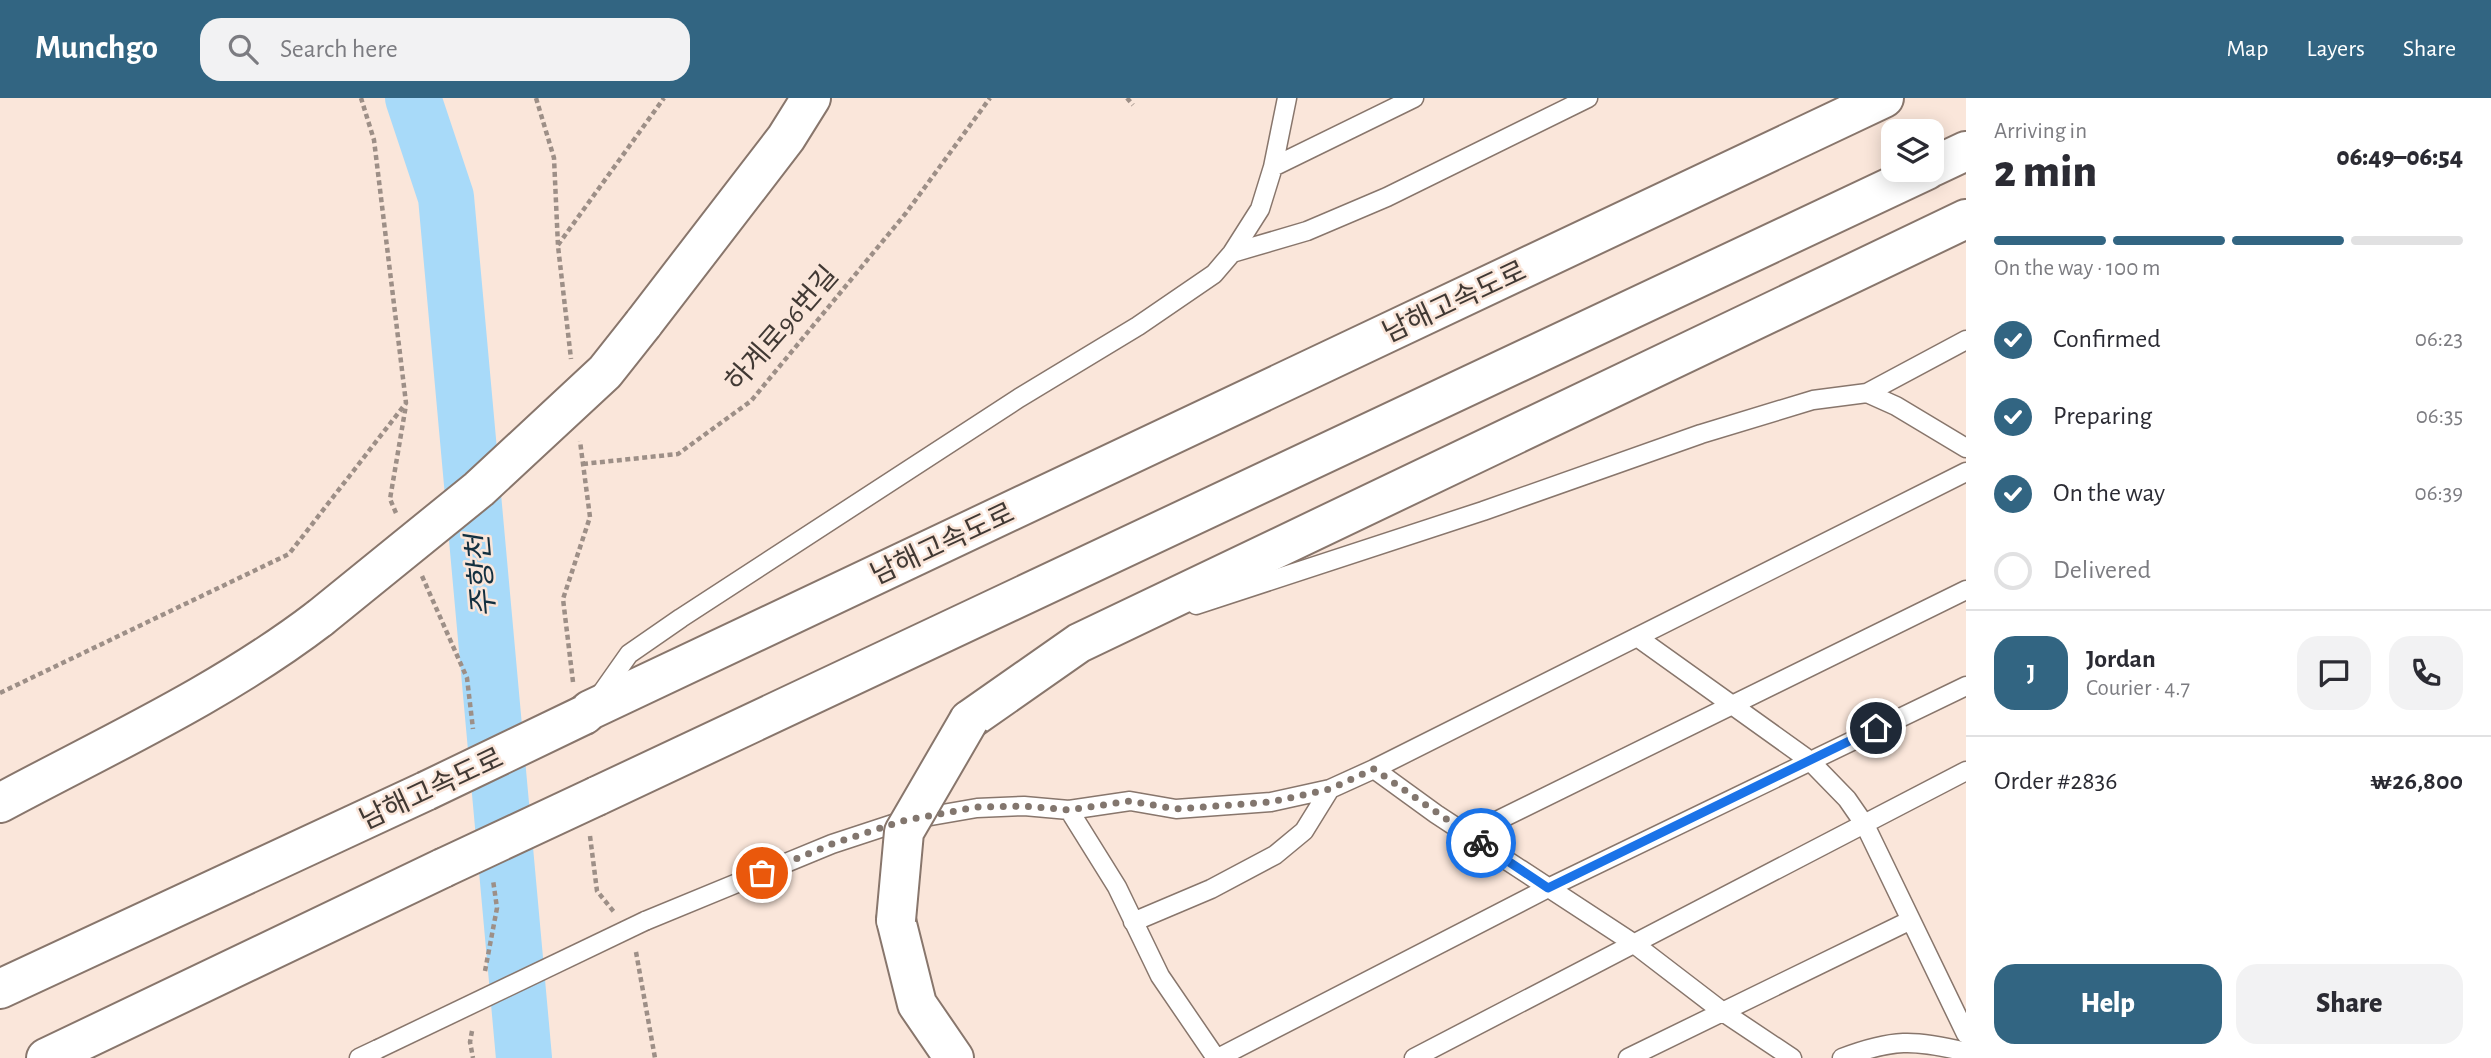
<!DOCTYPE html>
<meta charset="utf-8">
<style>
:root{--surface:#fff;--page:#f2f2f3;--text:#2b2b33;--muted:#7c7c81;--line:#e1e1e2;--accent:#326582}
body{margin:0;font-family:"Alegreya Sans","Noto Sans KR",sans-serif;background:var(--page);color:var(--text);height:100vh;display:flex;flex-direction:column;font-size:26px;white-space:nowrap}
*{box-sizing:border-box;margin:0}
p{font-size:23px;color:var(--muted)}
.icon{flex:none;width:38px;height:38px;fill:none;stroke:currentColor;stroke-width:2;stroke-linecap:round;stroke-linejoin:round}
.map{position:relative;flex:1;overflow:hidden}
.details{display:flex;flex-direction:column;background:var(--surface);width:525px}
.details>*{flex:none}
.controls{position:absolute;left:1881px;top:21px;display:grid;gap:14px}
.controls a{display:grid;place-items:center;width:63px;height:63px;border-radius:14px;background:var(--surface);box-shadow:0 4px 18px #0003;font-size:35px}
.pin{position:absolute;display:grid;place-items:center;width:60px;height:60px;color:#fff;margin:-30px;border:4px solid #fff;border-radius:50%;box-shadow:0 2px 7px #0007}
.courier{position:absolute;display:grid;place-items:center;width:70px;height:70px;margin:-35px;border:5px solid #1a73e8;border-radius:50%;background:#fff;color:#222;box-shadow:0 2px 9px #0007}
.summary em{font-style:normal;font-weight:800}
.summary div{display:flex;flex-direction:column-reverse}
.summary{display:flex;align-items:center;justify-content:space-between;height:119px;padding:0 28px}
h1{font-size:46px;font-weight:800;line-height:52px}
.bar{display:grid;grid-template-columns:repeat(4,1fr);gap:10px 7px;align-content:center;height:84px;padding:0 28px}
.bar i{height:9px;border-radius:5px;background:var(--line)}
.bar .selected{background:var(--accent)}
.bar p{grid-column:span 4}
.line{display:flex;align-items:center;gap:18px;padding:0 28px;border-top:2px solid var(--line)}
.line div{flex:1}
.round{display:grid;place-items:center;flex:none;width:74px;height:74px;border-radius:21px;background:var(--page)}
ol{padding:0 28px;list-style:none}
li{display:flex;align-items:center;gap:21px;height:77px}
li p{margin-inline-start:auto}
li .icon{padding:7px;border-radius:50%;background:var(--accent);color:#fff;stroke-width:4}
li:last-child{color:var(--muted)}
li i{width:38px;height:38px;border:4px solid var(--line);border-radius:50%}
.action{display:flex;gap:14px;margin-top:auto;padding:14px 28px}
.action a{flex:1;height:80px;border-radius:21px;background:var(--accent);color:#fff;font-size:28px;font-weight:800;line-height:80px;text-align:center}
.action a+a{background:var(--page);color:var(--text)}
header{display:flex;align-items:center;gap:42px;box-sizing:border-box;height:98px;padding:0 35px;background:var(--accent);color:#fff}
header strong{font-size:33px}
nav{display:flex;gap:38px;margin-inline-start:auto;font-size:24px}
.search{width:490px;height:63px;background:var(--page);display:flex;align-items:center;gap:18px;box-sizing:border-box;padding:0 24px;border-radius:21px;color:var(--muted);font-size:26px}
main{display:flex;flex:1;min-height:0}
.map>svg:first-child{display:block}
</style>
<header>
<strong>Munchgo</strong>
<div class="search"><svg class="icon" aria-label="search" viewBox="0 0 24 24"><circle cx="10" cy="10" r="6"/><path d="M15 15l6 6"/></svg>Search here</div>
<nav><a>Map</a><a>Layers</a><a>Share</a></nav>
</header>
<main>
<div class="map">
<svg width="1966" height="960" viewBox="0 0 1966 960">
<rect width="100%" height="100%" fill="#fae6da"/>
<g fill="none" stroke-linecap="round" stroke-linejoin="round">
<path stroke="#a8daf9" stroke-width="56" d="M 413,0 L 446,99 L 524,960"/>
<defs>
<path id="service" d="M 1273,69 L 1414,0
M 1232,155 L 1307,133 L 1387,99 L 1588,0
M 1867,295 L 1896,308 L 1966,350
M 1196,507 L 1483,413 L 1701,336 L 1813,302 L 1867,295 L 1966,242
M 1637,539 L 1809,662 L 1847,701 L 1865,727 L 1966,936
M 598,600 L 629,556 L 681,520 L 1019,300 L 1138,228 L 1214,176 L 1232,155 L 1260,111 L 1273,69 L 1287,0
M 1374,671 L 1436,716 L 1633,845 L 1723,914 L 1792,960
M 1069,712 L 1117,789 L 1160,878 L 1216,960
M 1468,737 L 1966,492
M 645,823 L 832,746 L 902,723 L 977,710 L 1024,708 L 1069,712 L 1130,703 L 1176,711 L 1271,704 L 1330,691 L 1374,671 L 1966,374
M 1133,824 L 1211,791 L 1275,757 L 1304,733 L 1330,691
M 359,960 L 378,951
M 1218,960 L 1548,790 L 1966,588
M 1414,960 L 1966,673
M 1628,960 L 1911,822
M 1842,960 C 1892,941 1914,941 1966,954"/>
<path id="motorway" d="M 1932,69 L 1966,53
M 643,226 L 786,40 L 811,0
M 584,617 L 590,612 L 1884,0
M 969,622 L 1079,545 L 1966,121
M 597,698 L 1927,72
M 0,705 C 108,647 222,595 320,520
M 896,822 L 917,906 L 954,960
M 0,891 L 426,693
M 46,960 L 443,770"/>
</defs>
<use href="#service" stroke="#88766c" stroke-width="21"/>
<use href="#motorway" stroke="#88766c" stroke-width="42"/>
<path stroke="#9d8f87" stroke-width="4.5" stroke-dasharray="5 3.5" stroke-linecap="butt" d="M 536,0 L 554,60 L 558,148 L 571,261
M 1127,0 L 1133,7
M 558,147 L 664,0
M 583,366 L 678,356 L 751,303 L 906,115 L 990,0
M 396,415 L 390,401 L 406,307
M 422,478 L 467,580 L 473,631
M 573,584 L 563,501 L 590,419 L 580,343
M 0,595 L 289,456 L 406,305 L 374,42 L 361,0
M 590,738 L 597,793 L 614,814
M 636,854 L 655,960
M 485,873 L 497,810 L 493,782
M 472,933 L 470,944 L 473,960"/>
<use href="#service" stroke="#fff" stroke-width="18"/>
<use href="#motorway" stroke="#fff" stroke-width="38"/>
<defs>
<path id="service-bridge" d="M 378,951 L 645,823"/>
<path id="motorway-bridge" d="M 320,520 L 479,391 L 605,274 L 643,226
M 426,693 L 584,617
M 443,770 L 597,698
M 896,822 L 904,734 L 969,622"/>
</defs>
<use href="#service-bridge" stroke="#88766c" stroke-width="21" stroke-linecap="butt"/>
<use href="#motorway-bridge" stroke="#88766c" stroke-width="42" stroke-linecap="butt"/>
<use href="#service-bridge" stroke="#fff" stroke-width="18"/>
<use href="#motorway-bridge" stroke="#fff" stroke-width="38"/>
</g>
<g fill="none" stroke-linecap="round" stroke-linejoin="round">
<path stroke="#82766e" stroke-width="7" stroke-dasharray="0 12.6" d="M 762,775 L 832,746 L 902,723 L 977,709 L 1024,708 L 1069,712 L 1130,703 L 1176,711 L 1271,704 L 1330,691 L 1374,671 L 1481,745"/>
<path stroke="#1a73e8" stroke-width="9" d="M 1481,745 L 1548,790 L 1876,630"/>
</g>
<g text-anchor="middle" stroke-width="5" stroke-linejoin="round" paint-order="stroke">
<g font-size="28" fill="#413934" stroke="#fae6da">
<text transform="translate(1454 203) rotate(-25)" y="10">남해고속도로</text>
<text transform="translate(781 230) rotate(-49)" y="10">하계로96번길</text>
<text transform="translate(942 445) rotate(-25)" y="10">남해고속도로</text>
<text transform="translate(431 690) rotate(-25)" y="10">남해고속도로</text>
</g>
<g font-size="30" font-style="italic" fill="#133040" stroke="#fae6da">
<text transform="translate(481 478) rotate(-95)" y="10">주항천</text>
</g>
</g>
</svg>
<div class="controls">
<a><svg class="icon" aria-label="layers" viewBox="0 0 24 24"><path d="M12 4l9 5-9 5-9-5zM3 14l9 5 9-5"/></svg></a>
</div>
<div class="pin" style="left:762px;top:775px;background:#ea580c"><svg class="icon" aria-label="bag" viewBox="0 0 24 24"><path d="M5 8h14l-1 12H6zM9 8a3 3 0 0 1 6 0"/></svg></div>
<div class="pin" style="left:1876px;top:630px;background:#1f2937"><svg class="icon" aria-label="home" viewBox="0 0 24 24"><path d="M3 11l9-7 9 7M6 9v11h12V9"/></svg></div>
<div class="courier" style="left:1481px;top:745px"><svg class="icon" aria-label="bike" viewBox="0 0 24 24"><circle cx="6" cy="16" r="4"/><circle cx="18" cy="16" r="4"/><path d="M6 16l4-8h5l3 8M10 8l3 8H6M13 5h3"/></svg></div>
</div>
<section class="details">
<div class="summary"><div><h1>2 min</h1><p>Arriving in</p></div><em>06:49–06:54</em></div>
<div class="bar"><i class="selected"></i><i class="selected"></i><i class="selected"></i><i></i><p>On the way · 100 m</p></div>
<ol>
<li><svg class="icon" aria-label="check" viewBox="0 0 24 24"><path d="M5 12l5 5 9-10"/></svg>Confirmed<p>06:23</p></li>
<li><svg class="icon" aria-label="check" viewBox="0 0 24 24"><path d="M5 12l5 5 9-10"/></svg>Preparing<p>06:35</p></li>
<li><svg class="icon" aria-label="check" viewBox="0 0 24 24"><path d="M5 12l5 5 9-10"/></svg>On the way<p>06:39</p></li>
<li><i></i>Delivered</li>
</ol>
<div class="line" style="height:126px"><b class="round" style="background:var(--accent);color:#fff">J</b><div><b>Jordan</b><p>Courier · 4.7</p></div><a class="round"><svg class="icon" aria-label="chat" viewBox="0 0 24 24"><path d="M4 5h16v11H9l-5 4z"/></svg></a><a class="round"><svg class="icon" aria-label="phone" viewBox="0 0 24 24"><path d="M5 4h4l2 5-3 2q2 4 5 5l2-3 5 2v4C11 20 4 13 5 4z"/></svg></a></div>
<div class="line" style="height:91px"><div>Order #2836</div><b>₩26,800</b></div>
<div class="action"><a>Help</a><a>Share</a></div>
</section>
</main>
